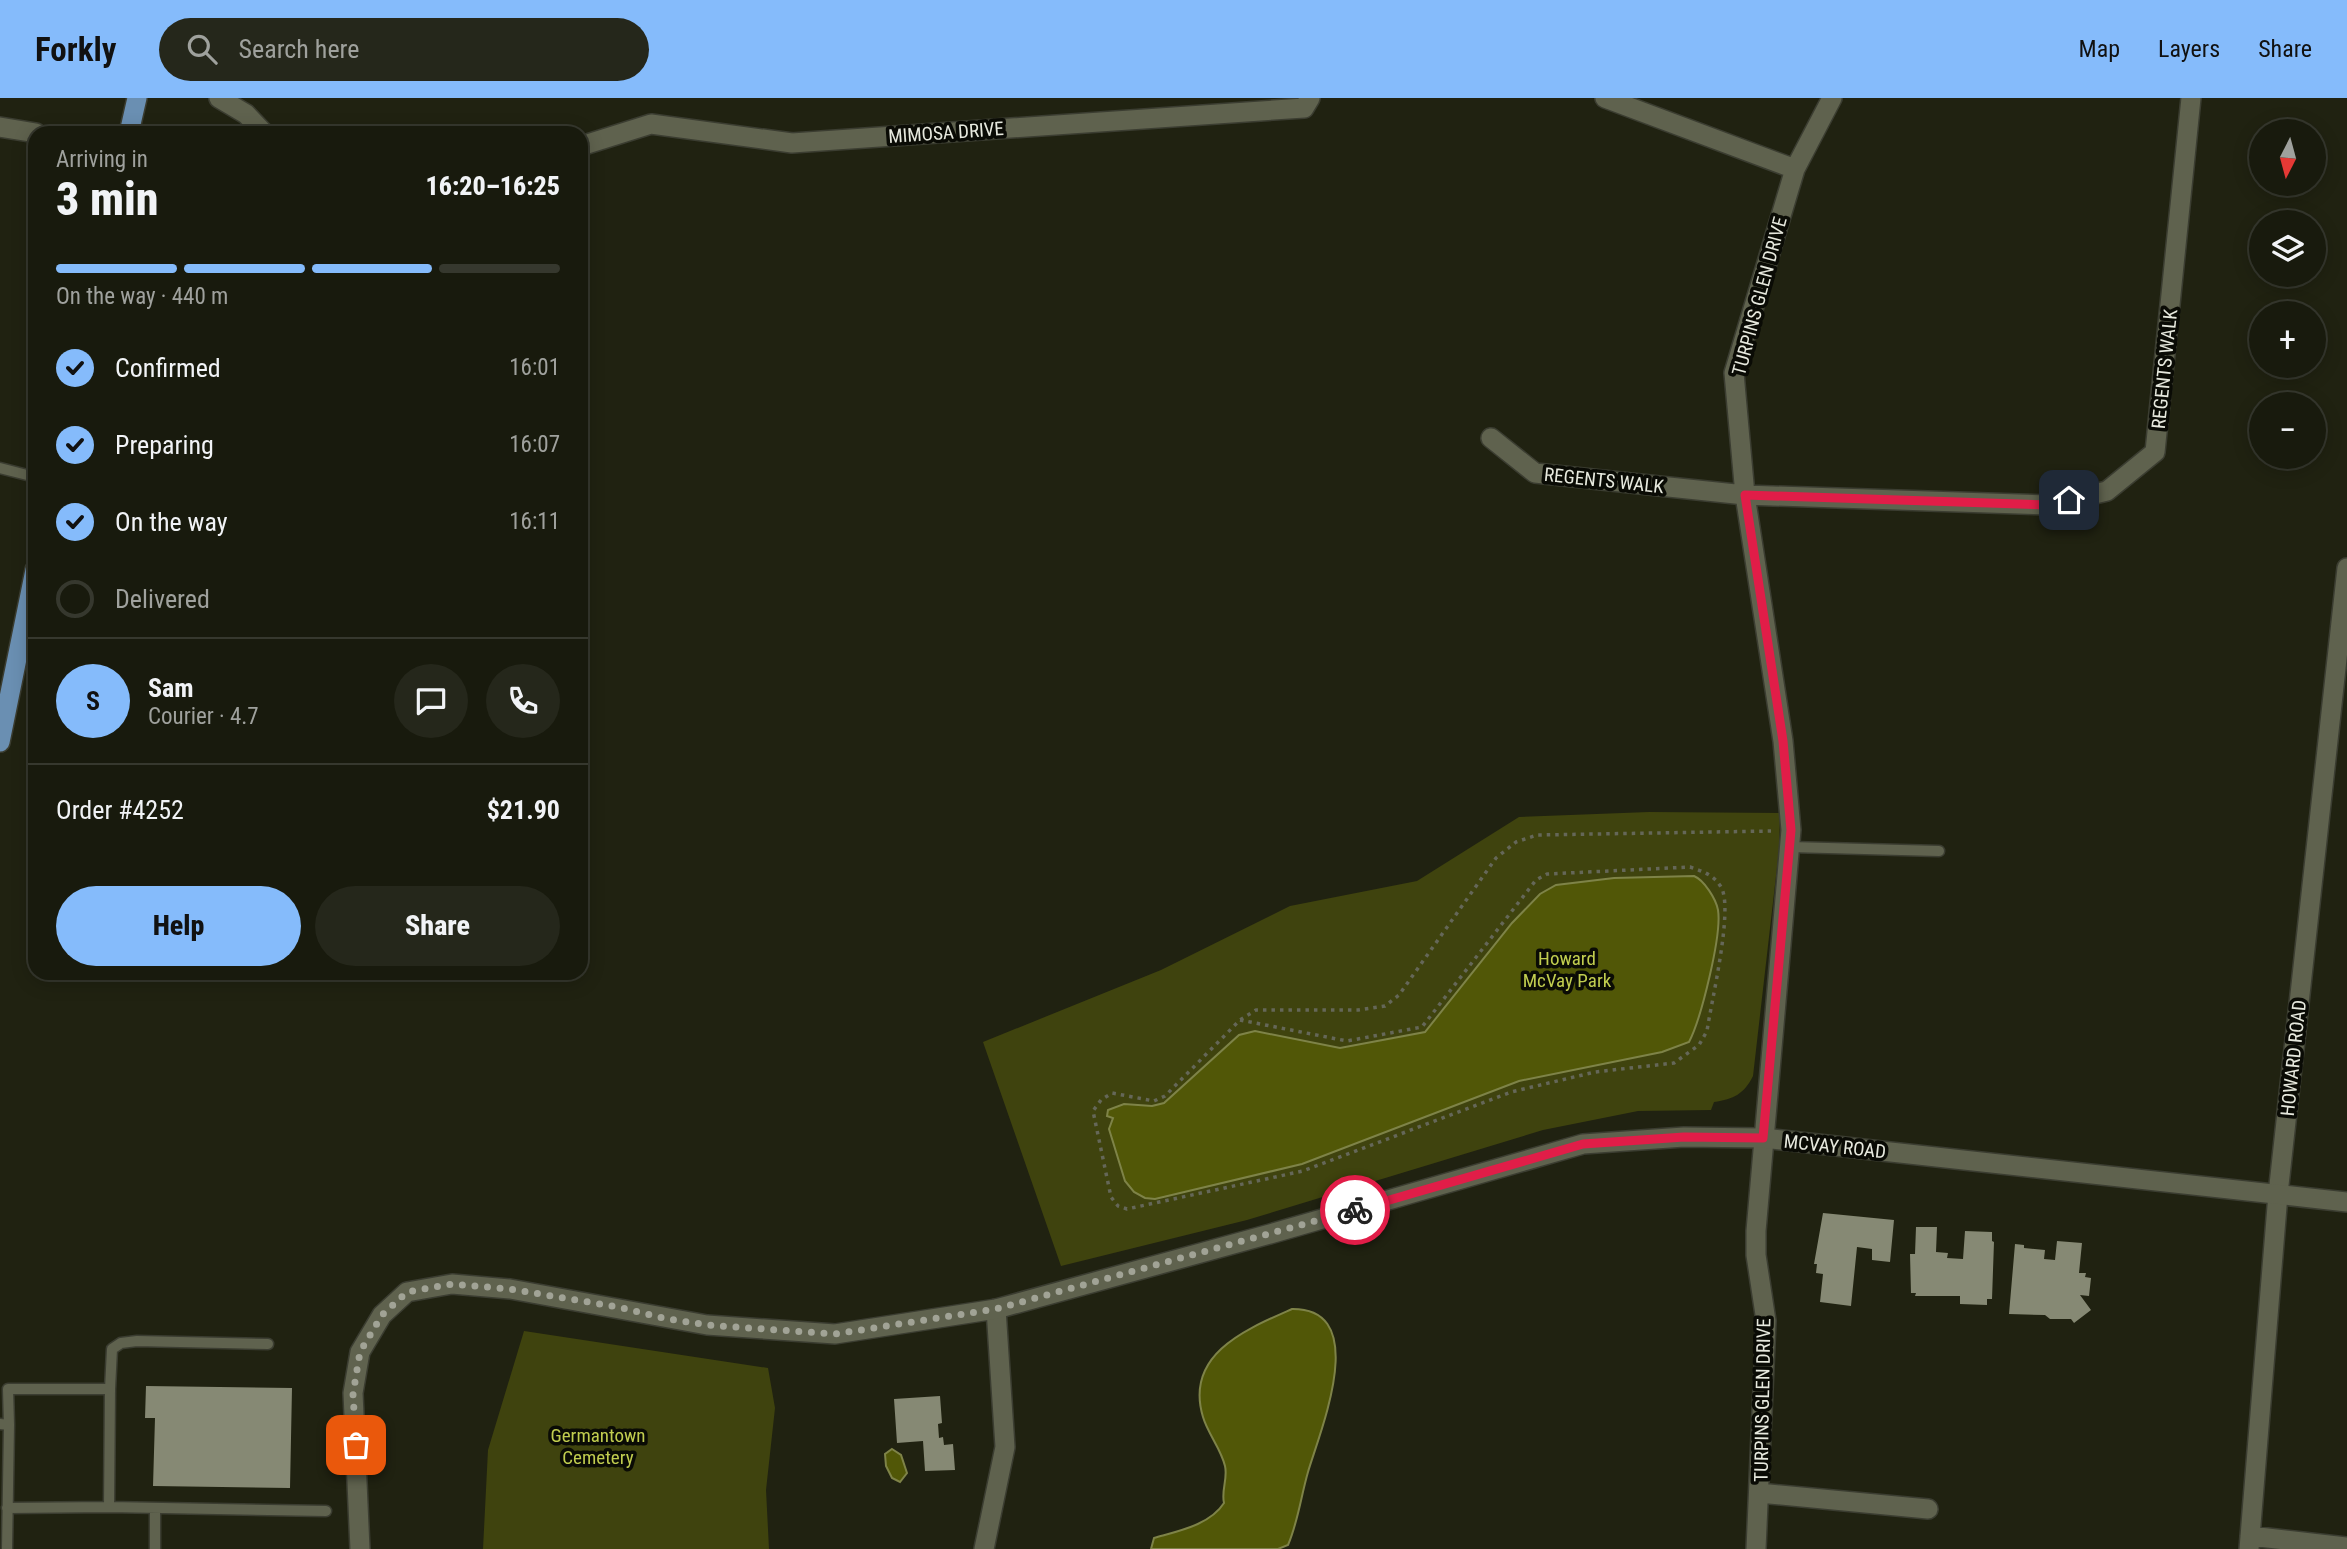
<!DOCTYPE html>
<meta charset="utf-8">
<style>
:root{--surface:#181a0d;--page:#25271b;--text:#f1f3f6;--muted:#9fa19d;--line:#36382e;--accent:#85bbfb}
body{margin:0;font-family:"Roboto Condensed",sans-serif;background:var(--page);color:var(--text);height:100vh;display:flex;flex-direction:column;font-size:26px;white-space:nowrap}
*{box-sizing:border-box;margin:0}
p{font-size:23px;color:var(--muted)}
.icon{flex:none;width:38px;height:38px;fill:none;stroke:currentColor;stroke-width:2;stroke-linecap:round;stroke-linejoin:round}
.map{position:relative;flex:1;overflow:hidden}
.sheet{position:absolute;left:28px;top:28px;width:560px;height:854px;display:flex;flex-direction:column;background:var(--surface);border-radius:21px;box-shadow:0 4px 18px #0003,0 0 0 2px var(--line)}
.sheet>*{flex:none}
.needle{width:46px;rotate:186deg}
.tools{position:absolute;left:2249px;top:21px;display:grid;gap:14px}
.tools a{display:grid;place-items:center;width:77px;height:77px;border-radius:50%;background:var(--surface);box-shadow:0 4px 18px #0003,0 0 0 2px var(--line);font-size:35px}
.pin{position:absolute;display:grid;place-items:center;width:60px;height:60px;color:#fff;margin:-30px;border-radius:14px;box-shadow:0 4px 10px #0006}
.courier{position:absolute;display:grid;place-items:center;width:70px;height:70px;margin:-35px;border:5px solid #e11d48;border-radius:50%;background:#fff;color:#222;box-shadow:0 2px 9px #0007}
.overview em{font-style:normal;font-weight:800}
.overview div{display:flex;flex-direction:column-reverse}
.overview{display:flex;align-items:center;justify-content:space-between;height:119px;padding:0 28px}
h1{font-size:46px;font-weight:800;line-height:52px}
.bar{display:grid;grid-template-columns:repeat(4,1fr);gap:10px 7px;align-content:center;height:84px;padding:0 28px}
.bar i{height:9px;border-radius:5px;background:var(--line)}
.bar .current{background:var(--accent)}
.bar p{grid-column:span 4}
.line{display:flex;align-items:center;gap:18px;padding:0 28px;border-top:2px solid var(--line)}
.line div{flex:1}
.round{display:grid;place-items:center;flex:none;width:74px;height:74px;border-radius:37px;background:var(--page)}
ol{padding:0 28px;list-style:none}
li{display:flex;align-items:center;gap:21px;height:77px}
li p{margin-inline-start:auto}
li .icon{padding:7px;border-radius:50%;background:var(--accent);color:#111;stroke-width:4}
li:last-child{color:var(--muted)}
li i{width:38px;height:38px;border:4px solid var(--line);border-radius:50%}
.action{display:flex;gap:14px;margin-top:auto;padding:14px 28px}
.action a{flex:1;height:80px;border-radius:42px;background:var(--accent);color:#111;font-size:28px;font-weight:800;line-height:80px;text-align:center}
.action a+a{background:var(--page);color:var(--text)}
header{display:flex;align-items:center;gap:42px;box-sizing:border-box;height:98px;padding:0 35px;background:var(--accent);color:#111}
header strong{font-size:33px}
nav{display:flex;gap:38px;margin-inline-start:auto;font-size:24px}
.search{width:490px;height:63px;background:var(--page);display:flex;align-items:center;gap:18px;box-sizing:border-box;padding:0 24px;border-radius:38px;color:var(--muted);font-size:26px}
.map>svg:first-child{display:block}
</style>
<header>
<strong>Forkly</strong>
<div class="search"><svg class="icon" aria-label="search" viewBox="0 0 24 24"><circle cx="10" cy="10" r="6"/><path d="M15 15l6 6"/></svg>Search here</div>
<nav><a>Map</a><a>Layers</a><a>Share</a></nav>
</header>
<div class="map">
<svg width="2347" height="1451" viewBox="0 0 2347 1451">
<rect width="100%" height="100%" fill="#202211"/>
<path fill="#3f430e" d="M 581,686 L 585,686 L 588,803 L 581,803 Z
M 1649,714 L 1780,715 L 1779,752 L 1753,978 C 1744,996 1734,1001 1714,1004 L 1711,1012 L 1638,1013 L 1543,1032 L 1247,1122 L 1061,1168 L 983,944 L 1161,872 L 1290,808 L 1417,783 L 1519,719 Z
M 524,1233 L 768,1270 L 775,1310 L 766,1392 L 769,1451 L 483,1451 L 488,1352 Z"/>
<path fill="#515707" stroke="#7e8348" stroke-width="2" d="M 1694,778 C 1704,782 1716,801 1718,812 C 1722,837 1701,921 1689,944 L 1662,954 L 1519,983 L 1302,1066 L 1155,1101 L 1145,1100 L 1134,1094 L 1125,1083 L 1109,1031 L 1113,1020 L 1107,1018 L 1108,1012 L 1124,1006 L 1152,1008 L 1164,1005 L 1239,937 L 1255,933 L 1340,950 L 1425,934 L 1512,825 L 1540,796 L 1556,787 L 1614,780 Z
M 1292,1211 C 1372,1210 1320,1333 1308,1374 C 1301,1398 1298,1424 1288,1447 L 1278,1451 L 1151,1451 L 1154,1440 C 1178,1433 1210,1427 1224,1405 C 1221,1392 1228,1381 1225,1368 C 1221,1351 1208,1336 1203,1319 C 1184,1256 1247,1231 1292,1211 Z
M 892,1351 L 901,1357 L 907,1375 L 900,1384 L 892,1380 L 886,1368 L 885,1356 Z"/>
<path fill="#868974" d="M 1823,1115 L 1894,1122 L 1890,1164 L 1872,1162 L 1872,1151 L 1857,1149 L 1851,1208 L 1820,1204 L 1823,1176 L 1816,1175 L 1817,1166 L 1814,1166 Z
M 1916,1129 L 1937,1129 L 1936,1154 L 1948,1155 L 1947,1160 L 1963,1161 L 1965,1133 L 1992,1134 L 1992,1143 L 1994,1144 L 1992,1201 L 1987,1201 L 1987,1207 L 1960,1206 L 1960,1198 L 1915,1198 L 1916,1195 L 1911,1195 L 1910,1156 L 1915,1156 Z
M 2057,1143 L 2082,1145 L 2079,1175 L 2086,1175 L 2085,1179 L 2091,1180 L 2089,1198 L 2080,1197 L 2091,1212 L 2074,1225 L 2071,1221 L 2050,1221 L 2045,1217 L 2009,1216 L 2015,1146 L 2024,1147 L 2024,1150 L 2045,1152 L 2044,1161 L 2055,1162 Z
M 146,1288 L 292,1290 L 290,1390 L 153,1388 L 155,1320 L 145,1320 Z
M 940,1298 L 942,1325 L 938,1326 L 939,1340 L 943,1339 L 944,1347 L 953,1346 L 955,1372 L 925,1373 L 923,1343 L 897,1345 L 894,1301 Z"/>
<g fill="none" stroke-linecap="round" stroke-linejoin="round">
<defs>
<path id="service" d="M 0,370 L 35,379
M 1790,749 L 1939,753
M 110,1291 L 112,1251 L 121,1245 L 137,1243 L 268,1246
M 0,1326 L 9,1327 L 7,1451
M 9,1327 L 8,1291 L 110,1291 L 109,1409 L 326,1413
M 7,1410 L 109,1409
M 155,1410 L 155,1451"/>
<path id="minor" d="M 219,0 L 246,16 L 264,35
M 1605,0 L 1795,71
M 0,29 L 36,35
M 581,48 L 651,26 L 792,45 L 1304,10 L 1310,0
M 1491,340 L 1535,375 L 1745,397 L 2050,407 L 2107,393 L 2155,354 L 2191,0
M 1759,1395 L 1928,1411
M 2250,1438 L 2347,1449
M 984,1451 L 1005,1349 L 996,1211
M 1756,1451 L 1766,1223 L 1756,1157 L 1756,1133 L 1791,732 L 1783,643 L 1745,397 L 1734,275 L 1795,71 L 1832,0
M 2249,1451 L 2278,1096 L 2347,470"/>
<path id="tertiary" d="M 360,1451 L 353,1295 L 360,1254 L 382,1217 L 407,1194 L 452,1186 L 510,1191 L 707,1227 L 835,1236 L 996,1211 L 1270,1136 L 1583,1046 L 1684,1039 L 1763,1040 L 2347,1104"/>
<path id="primary" d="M 129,35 L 137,0
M 0,644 L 35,472"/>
</defs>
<use href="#service" stroke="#3b3d31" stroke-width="13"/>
<use href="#minor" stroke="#3b3d31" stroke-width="22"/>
<use href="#tertiary" stroke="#3b3d31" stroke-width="22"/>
<use href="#primary" stroke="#3b3d31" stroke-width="22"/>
<path stroke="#656758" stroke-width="3.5" stroke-dasharray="3.5 5" stroke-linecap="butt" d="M 1240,922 L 1347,943 L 1422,929 L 1536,782 L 1547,776 L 1690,769 C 1702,773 1714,777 1721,789 C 1734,810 1711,905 1707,933 L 1699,947 L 1674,965 L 1595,974 L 1511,994 L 1303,1073 L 1127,1111 L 1118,1108 L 1111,1099 L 1093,1013 L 1101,1002 L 1112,995 L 1154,1003 L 1165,998 L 1240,922 L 1256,912 L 1358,912 L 1385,908 L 1399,897 L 1496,760 L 1516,744 L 1537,737 L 1771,733"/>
<use href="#service" stroke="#5f624e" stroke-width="10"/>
<use href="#minor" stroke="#5f624e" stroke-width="19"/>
<use href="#tertiary" stroke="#5f624e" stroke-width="19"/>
<use href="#primary" stroke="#6a8fb2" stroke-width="19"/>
</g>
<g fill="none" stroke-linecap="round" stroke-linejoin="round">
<path stroke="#a1a396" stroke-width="7" stroke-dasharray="0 12.6" d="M 356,1347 L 353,1296 L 360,1254 L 382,1217 L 407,1194 L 452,1186 L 510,1191 L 618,1209 L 663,1220 L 707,1227 L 835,1236 L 996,1211 L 1355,1112"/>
<path stroke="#e11d48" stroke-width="9" d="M 1355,1112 L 1583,1046 L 1684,1039 L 1763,1040 L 1791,732 L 1783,643 L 1745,397 L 2050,407 L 2069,402"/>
</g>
<g text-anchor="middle" stroke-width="7" stroke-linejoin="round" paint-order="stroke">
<g font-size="19" fill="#e7e9de" stroke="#0a0b05">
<text transform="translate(946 34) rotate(-4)" y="7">MIMOSA DRIVE</text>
<text transform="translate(1759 198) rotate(-75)" y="7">TURPINS GLEN DRIVE</text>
<text transform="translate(2164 271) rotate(-84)" y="7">REGENTS WALK</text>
<text transform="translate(1604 382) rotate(6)" y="7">REGENTS WALK</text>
<text transform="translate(2293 960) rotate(-84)" y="7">HOWARD ROAD</text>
<text transform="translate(1835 1048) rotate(6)" y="7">MCVAY ROAD</text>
<text transform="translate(1762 1302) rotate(-89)" y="7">TURPINS GLEN DRIVE</text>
</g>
<g font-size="19" fill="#c1cd4f" stroke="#0a0b05">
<text x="1567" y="867">Howard<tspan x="1567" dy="22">McVay Park</tspan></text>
<text x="598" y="1344">Germantown<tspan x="598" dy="22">Cemetery</tspan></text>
</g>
</g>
</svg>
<div class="tools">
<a><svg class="needle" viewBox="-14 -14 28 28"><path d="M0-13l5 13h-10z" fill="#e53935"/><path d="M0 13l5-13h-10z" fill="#9fa19d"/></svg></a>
<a><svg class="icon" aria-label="layers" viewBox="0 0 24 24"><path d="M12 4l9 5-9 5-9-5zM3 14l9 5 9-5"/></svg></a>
<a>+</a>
<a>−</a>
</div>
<div class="pin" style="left:356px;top:1347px;background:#ea580c"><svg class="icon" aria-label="bag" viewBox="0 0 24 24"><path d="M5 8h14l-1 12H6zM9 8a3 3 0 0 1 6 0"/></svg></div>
<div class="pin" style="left:2069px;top:402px;background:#1f2937"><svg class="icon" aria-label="home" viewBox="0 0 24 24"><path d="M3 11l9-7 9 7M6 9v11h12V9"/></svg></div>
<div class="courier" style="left:1355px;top:1112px"><svg class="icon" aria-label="bike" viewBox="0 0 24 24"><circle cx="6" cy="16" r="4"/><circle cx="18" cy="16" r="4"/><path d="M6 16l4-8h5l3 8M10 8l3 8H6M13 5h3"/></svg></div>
<section class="sheet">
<div class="overview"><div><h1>3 min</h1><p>Arriving in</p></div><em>16:20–16:25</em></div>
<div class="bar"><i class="current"></i><i class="current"></i><i class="current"></i><i></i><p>On the way · 440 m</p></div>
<ol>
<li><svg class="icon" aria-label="check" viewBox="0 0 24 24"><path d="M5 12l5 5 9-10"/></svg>Confirmed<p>16:01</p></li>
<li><svg class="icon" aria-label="check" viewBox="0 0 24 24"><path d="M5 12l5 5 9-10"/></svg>Preparing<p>16:07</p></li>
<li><svg class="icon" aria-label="check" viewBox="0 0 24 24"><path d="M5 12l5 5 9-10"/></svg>On the way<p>16:11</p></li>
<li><i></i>Delivered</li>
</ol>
<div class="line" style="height:126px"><b class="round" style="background:var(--accent);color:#111">S</b><div><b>Sam</b><p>Courier · 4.7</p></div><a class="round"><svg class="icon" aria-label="chat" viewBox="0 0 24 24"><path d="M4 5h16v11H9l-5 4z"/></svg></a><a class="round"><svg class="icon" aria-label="phone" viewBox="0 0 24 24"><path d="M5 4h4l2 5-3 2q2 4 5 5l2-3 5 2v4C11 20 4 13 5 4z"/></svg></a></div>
<div class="line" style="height:91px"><div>Order #4252</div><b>$21.90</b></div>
<div class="action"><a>Help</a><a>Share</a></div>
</section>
</div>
